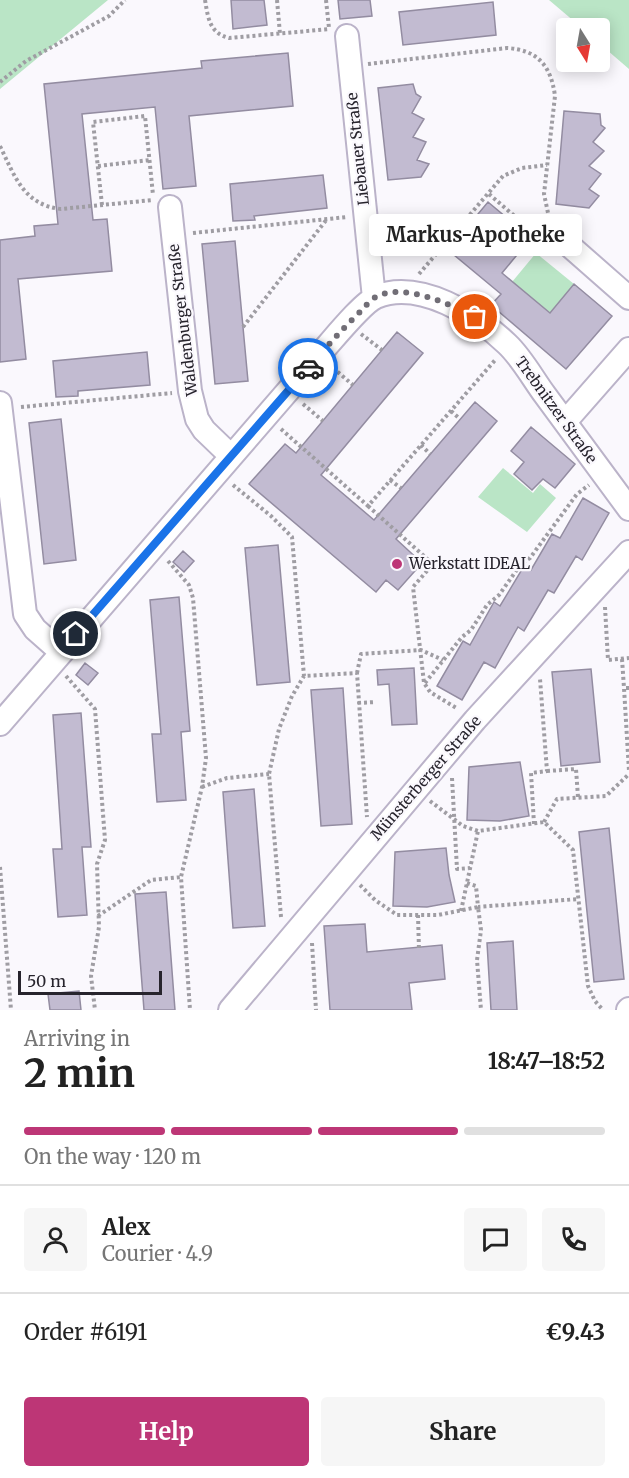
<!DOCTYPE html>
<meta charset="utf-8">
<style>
:root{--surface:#fff;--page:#f6f6f6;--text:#222;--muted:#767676;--line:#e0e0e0;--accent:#bd3676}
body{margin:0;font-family:Merriweather,serif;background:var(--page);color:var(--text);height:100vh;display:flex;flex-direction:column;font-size:22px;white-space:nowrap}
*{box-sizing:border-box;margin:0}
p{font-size:20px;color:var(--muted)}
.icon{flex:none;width:33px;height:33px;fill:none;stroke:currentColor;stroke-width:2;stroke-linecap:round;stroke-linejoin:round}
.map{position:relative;height:1010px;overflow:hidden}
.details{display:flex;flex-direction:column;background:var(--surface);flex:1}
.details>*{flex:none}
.needle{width:39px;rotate:169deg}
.controls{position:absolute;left:556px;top:18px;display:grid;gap:12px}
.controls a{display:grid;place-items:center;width:54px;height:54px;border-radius:6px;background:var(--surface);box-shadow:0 3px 15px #0003;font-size:30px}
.scale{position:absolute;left:18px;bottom:15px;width:144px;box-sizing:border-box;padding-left:6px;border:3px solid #27242d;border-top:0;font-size:16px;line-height:21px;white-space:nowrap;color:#27242d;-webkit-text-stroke:4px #faf8fd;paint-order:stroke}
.pin{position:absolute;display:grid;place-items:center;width:51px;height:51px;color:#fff;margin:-26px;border:3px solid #fff;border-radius:50%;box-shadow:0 2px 6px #0007}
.courier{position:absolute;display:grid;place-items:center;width:60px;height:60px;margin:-30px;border:4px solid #1a73e8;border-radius:50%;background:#fff;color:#222;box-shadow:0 2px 8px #0007}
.bubble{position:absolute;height:42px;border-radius:6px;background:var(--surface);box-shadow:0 3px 15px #0003;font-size:20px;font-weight:700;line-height:42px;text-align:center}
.overview em{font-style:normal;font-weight:700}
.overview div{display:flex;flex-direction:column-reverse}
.overview{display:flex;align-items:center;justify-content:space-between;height:102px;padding:0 24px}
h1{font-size:39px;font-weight:700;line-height:45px}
.bar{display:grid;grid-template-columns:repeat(4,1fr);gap:9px 6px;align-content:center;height:72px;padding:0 24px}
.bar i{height:8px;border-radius:4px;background:var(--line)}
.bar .current{background:var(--accent)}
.bar p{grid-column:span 4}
.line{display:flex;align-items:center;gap:15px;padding:0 24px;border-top:2px solid var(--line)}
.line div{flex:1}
.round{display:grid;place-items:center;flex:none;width:63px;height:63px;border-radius:6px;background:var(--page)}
.primary-button{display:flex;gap:12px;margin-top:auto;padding:12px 24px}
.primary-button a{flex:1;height:69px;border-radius:6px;background:var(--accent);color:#fff;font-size:24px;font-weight:700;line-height:69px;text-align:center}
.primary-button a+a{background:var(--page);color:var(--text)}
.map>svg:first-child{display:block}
</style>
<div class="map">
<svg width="629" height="1010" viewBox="0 0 629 1010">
<rect width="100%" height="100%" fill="#faf8fd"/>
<path fill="#bae5c6" d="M 0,0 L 108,0 L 0,89 Z
M 549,0 L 629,0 L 629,69 L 600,44 L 600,28 L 582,28 Z
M 536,253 L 574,284 L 550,313 L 512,282 Z
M 503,468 L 533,493 L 540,484 L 556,498 L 527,532 L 478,497 Z"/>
<path fill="#c2bbd1" stroke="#938ca1" stroke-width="1.5" d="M 231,0 L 264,0 L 267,25 L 233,29 Z
M 338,0 L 370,0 L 372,16 L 340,19 Z
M 493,2 L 496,35 L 403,45 L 399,12 Z
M 288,53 L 293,106 L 189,116 L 196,186 L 163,189 L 155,107 L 82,114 L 93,220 L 107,219 L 112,271 L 18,279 L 26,359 L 0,362 L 0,240 L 35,236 L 34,226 L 58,224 L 44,84 L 202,68 L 201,61 Z
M 413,84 L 416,94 L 421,97 L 412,113 L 424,119 L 413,137 L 426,142 L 417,160 L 429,164 L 421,177 L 388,180 L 378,88 Z
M 564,111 L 600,114 L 601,125 L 605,128 L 593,142 L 604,151 L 589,166 L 601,174 L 589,189 L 599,196 L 589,208 L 556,204 Z
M 323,175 L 327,208 L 254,216 L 255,220 L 233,221 L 230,184 Z
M 488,202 L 531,238 L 502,273 L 550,313 L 574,284 L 612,316 L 566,369 L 491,305 L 501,294 L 448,250 Z
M 235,241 L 248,381 L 215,384 L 202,244 Z
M 397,332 L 423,353 L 321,475 L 374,520 L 475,402 L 497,421 L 396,539 L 422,563 L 398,590 L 386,580 L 376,592 L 249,484 L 285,444 L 296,453 Z
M 147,352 L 150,385 L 78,391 L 78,396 L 56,397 L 53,361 Z
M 61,419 L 76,560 L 44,564 L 29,423 Z
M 531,427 L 575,464 L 555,488 L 543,479 L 532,490 L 514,474 L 524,462 L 511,451 Z
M 583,498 L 609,513 L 582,560 L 576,556 L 554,593 L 548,590 L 524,631 L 518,627 L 495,668 L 484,662 L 462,700 L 437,686 L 463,641 L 470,645 L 494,602 L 500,606 L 524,566 L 531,570 L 552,534 L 560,538 Z
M 278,545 L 290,682 L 257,685 L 245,548 Z
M 183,551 L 194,561 L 184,572 L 173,562 Z
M 179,597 L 190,731 L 181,732 L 186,800 L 157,802 L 152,734 L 161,734 L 150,600 Z
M 85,663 L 98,673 L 88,685 L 76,675 Z
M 414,668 L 417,724 L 392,725 L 389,684 L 378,685 L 377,670 Z
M 591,669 L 600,762 L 561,766 L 552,672 Z
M 343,688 L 352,824 L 321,826 L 311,690 Z
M 81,713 L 91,847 L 82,847 L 87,915 L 58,917 L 53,849 L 62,849 L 53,715 Z
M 520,762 L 529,816 L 500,821 L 467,820 L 469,767 Z
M 254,789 L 265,926 L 233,928 L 223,792 Z
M 609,828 L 624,979 L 594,982 L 579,832 Z
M 446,848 L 449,875 L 455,902 L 427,907 L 393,906 L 395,852 Z
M 166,892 L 175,1010 L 144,1010 L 135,894 Z
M 365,924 L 367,952 L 442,945 L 445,979 L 409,983 L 412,1010 L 330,1010 L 324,926 Z
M 513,941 L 517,1010 L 491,1010 L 487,943 Z
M 79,991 L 81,1010 L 50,1010 L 48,994 Z"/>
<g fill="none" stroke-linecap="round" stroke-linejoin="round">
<defs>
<path id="minor" d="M 347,36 L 374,298
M 170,207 L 190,391 L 197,419 L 204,430 L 231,456
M 571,247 L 629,298
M 0,403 L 25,614 L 35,629 L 61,652
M 565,422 L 629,349
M 0,724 L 319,355 C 331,342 362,303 376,297 C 419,279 477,315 507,344 C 522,358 533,379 545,395 C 573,433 601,471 629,509
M 230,1010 L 475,720 L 629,552
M 628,1010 L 629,1009"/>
</defs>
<use href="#minor" stroke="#bbb3c9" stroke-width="26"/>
<path stroke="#9f9da3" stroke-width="4" stroke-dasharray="3 3" stroke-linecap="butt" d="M 205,0 C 208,17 209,33 229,38 L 330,29
M 277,0 L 280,34
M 326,0 L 329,28
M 368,64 L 507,48 C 538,50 551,66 555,96 L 544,194 L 551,227 L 558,234
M 0,82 L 26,61 L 109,16 L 125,0
M 0,146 C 15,177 24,205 61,209 L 153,200
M 98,166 L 150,160
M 489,194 L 541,239
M 102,205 L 93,122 L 145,116 L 153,195
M 193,233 L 347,217
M 419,274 L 503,176 L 522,168 L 547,165
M 243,327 L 327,219
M 361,334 L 382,350
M 333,368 L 353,385
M 303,404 L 323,421
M 21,407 L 172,393
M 451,411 L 460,419
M 281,429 L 368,506 L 496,359
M 421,445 L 430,454
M 390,480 L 401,488
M 233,485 L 271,516 L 292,537 L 304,676
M 368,506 L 433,564 L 413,587 L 424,683 L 430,692 L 458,709
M 168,561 L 189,585 L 193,598 L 206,758 L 202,787 L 181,877 L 190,1010
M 605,607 L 608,660 L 629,658
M 622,659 L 624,688
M 357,673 L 361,654 L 421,650 L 443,660
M 66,676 L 95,709 L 105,840 L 97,864 L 99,927 L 91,976 L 95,1010
M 425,683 L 462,637 L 471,630 L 487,605 L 499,595 L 521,564 L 530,558 L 577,494 L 589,485
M 629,688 L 624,688 L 629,771
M 358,703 L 376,702
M 547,771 L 576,769 L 578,797
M 452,778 L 457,869 L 470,868
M 202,787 L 227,778 L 269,774
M 430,801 L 463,826 L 478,831 L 544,822 L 573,850 L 588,986 L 595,1001 L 603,1010
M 544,822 L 557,799 L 606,796 L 629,774
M 534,824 L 531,773 L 547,771 L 540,679
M 0,867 L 11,1010
M 467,883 L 476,886 L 478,907 L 578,899
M 360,885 L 375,900 L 397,915 L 438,915 L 478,907 L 481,930 L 477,960 L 481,1010
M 461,911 L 478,831
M 418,915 L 419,950
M 98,916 L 151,880 L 181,877
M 281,917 L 269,774 L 279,729 L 292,696 L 304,676 L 357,673 L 367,817
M 312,943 L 316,1010"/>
<use href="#minor" stroke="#fff" stroke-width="22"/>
</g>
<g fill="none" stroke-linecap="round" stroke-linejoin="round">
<path stroke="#716e76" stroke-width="6" stroke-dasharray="0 10.8" d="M 308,368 C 325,349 342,329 361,311 C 365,307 369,301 374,298 C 402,281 449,304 475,317"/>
<path stroke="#1a73e8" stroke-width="8" d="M 76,634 L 308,368"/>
</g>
<circle fill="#bd3676" stroke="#faf8fd" stroke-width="2" cx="397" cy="564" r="6"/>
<g text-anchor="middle" stroke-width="4.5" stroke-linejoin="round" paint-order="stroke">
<g font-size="15" fill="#27242d" stroke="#faf8fd">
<text transform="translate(358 149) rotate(-96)" y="5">Liebauer Straße</text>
<text transform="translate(183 320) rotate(-97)" y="5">Waldenburger Straße</text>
<text transform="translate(556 410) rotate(54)" y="5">Trebnitzer Straße</text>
<text transform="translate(426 778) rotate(-49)" y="5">Münsterberger Straße</text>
</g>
<g font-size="15" fill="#27242d" stroke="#faf8fd" text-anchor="start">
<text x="409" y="569">Werkstatt IDEAL</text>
</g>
</g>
</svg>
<div class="controls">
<a><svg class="needle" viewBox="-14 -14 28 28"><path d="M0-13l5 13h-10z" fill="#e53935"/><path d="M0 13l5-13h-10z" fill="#767676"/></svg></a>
</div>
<div class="scale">50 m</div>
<div class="pin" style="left:475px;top:317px;background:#ea580c"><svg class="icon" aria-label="bag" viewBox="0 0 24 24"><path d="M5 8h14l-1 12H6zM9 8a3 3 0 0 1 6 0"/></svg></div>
<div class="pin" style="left:76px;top:634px;background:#1f2937"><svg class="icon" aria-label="home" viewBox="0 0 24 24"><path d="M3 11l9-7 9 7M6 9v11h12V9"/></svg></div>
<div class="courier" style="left:308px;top:368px"><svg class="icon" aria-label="car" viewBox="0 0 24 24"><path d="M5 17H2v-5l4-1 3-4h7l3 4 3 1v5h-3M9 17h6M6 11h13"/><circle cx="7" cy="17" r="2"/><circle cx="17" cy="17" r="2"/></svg></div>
<div class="bubble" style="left:369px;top:214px;width:213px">Markus-Apotheke</div>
</div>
<section class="details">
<div class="overview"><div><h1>2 min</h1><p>Arriving in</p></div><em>18:47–18:52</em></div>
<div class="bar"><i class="current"></i><i class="current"></i><i class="current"></i><i></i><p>On the way · 120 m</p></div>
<div class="line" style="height:108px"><a class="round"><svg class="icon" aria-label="person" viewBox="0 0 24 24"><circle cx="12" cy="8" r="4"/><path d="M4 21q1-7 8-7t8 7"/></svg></a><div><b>Alex</b><p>Courier · 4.9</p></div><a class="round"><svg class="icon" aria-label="chat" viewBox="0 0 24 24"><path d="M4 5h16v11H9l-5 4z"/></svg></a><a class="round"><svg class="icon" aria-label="phone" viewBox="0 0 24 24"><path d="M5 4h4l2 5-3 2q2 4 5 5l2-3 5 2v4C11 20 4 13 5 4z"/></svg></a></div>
<div class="line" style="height:78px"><div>Order #6191</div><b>€9.43</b></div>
<div class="primary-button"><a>Help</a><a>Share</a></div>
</section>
